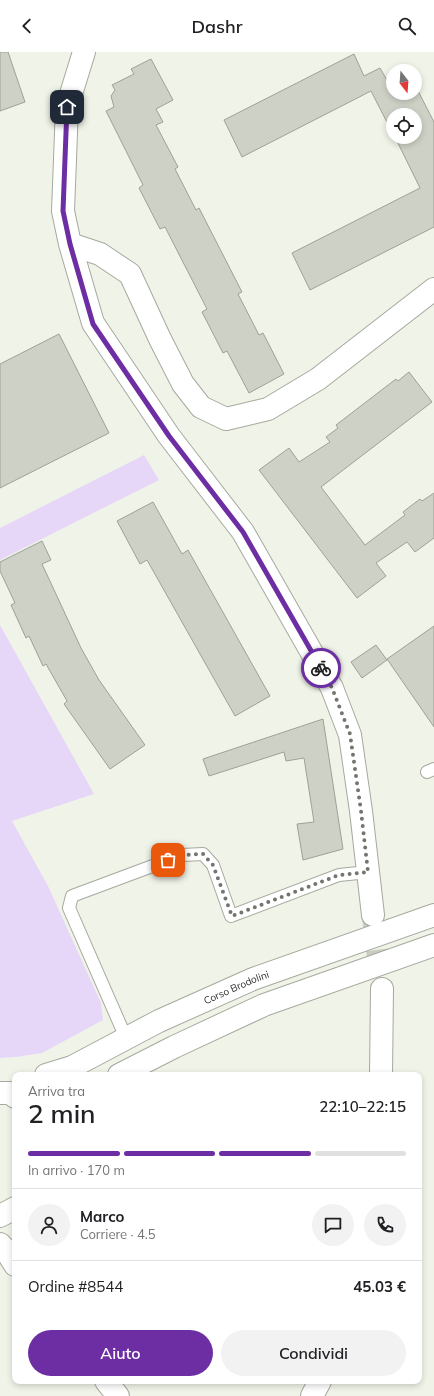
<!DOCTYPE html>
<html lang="it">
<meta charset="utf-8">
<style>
:root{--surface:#fff;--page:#f2f2f2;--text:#202124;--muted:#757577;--line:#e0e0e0;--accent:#6e2ea3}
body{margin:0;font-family:Mulish,sans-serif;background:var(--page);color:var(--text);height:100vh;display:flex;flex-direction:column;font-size:15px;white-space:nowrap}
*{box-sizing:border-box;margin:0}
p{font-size:13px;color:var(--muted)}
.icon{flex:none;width:22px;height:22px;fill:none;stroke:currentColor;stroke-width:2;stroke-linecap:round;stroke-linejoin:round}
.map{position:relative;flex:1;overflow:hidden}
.details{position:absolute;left:12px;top:1020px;width:410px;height:312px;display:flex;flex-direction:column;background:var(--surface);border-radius:8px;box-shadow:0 2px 6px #0003}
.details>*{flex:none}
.needle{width:26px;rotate:163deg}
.controls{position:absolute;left:386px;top:12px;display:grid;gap:8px}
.controls a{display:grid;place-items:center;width:36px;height:36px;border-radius:50%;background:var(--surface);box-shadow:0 2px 6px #0003;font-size:20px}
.pin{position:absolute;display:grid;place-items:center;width:34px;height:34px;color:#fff;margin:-17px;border-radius:8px;box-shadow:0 2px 6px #0006}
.courier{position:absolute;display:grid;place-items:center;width:40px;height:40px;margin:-20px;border:3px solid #6e2ea3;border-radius:50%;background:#fff;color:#222;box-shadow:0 1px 5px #0007}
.summary em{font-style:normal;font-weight:600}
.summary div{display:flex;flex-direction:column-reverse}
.summary{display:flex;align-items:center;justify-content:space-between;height:68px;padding:0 16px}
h1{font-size:26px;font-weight:600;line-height:30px}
.bar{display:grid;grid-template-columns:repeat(4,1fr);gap:6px 4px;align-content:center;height:48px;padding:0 16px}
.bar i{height:5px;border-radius:3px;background:var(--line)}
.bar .on{background:var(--accent)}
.bar p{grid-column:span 4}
.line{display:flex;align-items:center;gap:10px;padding:0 16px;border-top:1px solid var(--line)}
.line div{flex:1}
.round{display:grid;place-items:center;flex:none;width:42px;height:42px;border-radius:21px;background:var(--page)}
.button{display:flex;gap:8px;margin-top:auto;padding:8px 16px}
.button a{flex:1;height:46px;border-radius:24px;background:var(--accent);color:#fff;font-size:16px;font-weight:600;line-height:46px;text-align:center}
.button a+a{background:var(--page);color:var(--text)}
header{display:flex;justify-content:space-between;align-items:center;height:52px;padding:0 16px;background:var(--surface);font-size:18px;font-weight:600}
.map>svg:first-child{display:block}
</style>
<header><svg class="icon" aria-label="back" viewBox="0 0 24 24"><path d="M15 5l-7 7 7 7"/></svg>Dashr<svg class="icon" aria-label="search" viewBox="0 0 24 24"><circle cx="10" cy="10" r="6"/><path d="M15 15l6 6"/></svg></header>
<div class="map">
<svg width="434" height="1344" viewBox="0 0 434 1344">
<rect width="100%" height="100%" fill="#f0f4e8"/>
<path fill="#e6d7f9" d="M 144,403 L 159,428 L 0,508 L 0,476 Z
M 0,573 L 94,742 L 12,769 L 48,834 L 101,951 L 103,968 L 42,1001 L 16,1005 L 0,1006 Z"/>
<path fill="#ced2c6" stroke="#9da196" d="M 0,0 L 8,0 L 25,50 L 0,59 Z
M 354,2 L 364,24 L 380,16 L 388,30 L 393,28 L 393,41 L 415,41 L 415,33 L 434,70 L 434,175 L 310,238 L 292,201 L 420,136 L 395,85 L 415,85 L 415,63 L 393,63 L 393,82 L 371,39 L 242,105 L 224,68 Z
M 151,7 L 173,48 L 156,57 L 163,70 L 156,73 L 178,115 L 175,117 L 196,158 L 199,156 L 242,240 L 238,242 L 259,283 L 263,281 L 284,322 L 249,341 L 227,299 L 223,301 L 202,260 L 207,257 L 165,175 L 160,177 L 139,136 L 143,133 L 106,59 L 114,55 L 111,44 L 115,38 L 112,33 L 134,22 L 131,17 Z
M 59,282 L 109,381 L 0,436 L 0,312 Z
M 409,320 L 432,350 L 321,435 L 365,493 L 405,463 L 403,460 L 420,447 L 422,449 L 434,441 L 434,486 L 415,500 L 407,490 L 376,511 L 386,524 L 357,546 L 259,418 L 289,396 L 299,410 L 330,390 L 326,385 L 338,376 L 336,373 L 396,327 L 398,329 Z
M 153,450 L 182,502 L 188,498 L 270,644 L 235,664 L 147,508 L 140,512 L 117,469 Z
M 42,489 L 51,508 L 42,512 L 81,596 L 99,628 L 145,693 L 110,717 L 64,652 L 67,649 L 46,612 L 43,614 L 29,584 L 26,586 L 11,553 L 15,551 L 0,519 L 0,510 Z
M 434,574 L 434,675 L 387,607 Z
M 376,593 L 387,608 L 362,626 L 351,610 Z
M 323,667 L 343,797 L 303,808 L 297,772 L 314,770 L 304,706 L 286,709 L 284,700 L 209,724 L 203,707 Z"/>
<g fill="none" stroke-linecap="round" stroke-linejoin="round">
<path stroke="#cacdc3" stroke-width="22" stroke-dasharray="22 11" stroke-linecap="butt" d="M 373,865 L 382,937"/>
<defs>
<path id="service" d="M 427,720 L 434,717
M 126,986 L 69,856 L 72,844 L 182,803 L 203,802 L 213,813 L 231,864 L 339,823 L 368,820"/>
<path id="minor" d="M 84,0 L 67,55 L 63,159 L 70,192 L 93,271 L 169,384 L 243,480 L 332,636 L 350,683 L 361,759 L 373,863
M 70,192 L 100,202 L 130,222 L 160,287 L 183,332 L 201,355 L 226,367 L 268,357 L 318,327 L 434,237
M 381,1023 L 382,937
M 0,1192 L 5,1197 L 15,1213
M 106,1329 L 118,1344
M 312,1344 L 320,1329"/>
<g id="secondary">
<path id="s1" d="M 46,1023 L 72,1015 L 159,969 L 253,927 L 434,863"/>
<path d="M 119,1023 L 174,995 L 264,953 L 434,893"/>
<path d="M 0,1041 L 10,1041 L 15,1045"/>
<path d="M 0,1164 L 15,1156"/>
</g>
</defs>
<use href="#service" stroke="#a5a99e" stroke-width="14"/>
<use href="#minor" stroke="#a5a99e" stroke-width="24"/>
<use href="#secondary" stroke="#a5a99e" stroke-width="24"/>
<use href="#service" stroke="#fff" stroke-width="12"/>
<use href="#minor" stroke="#fff" stroke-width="22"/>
<use href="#secondary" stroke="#fff" stroke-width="22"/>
</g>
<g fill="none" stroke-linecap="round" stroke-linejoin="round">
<path stroke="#73756e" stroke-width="4" stroke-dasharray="0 7.2" d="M 168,808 L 182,803 L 203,802 L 213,813 L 232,864 L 339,823 L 368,820 L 361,759 L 350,682 L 332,636 L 321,616"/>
<path stroke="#6e2ea3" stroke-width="5" d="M 67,55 L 63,159 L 70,192 L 93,272 L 169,384 L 243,480 L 321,616"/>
</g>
<g text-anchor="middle" stroke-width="3" stroke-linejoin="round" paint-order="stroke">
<g font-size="10" fill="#30312d" stroke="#f0f4e8">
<text dy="4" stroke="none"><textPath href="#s1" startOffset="210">Corso Brodolini</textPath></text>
</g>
</g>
</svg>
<div class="controls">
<a><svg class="needle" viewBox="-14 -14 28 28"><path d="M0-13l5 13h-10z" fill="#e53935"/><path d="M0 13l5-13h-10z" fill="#757577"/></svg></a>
<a><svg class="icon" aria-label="locate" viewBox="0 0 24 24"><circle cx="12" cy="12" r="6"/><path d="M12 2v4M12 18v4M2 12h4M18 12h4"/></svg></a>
</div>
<div class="pin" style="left:168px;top:808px;background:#ea580c"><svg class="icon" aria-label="bag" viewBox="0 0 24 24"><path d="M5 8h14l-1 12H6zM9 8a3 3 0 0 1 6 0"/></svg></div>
<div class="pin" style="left:67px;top:55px;background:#1f2937"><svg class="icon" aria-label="home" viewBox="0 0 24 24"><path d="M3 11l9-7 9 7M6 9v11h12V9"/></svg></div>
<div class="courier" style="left:321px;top:616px"><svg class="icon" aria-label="bike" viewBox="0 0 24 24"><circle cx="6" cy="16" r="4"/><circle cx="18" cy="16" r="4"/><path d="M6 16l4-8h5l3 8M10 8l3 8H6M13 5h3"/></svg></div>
<section class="details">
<div class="summary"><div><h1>2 min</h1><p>Arriva tra</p></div><em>22:10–22:15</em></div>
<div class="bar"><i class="on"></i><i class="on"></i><i class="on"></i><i></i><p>In arrivo · 170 m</p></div>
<div class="line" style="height:72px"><a class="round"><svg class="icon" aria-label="person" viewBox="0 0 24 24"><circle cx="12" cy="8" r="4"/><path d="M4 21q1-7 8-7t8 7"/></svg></a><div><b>Marco</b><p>Corriere · 4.5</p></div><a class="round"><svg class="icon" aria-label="chat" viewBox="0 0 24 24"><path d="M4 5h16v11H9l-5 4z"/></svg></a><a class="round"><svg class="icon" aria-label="phone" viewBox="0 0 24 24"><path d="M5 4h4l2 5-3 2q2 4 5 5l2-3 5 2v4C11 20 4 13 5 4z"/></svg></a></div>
<div class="line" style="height:52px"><div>Ordine #8544</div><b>45.03 €</b></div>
<div class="button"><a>Aiuto</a><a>Condividi</a></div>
</section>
</div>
